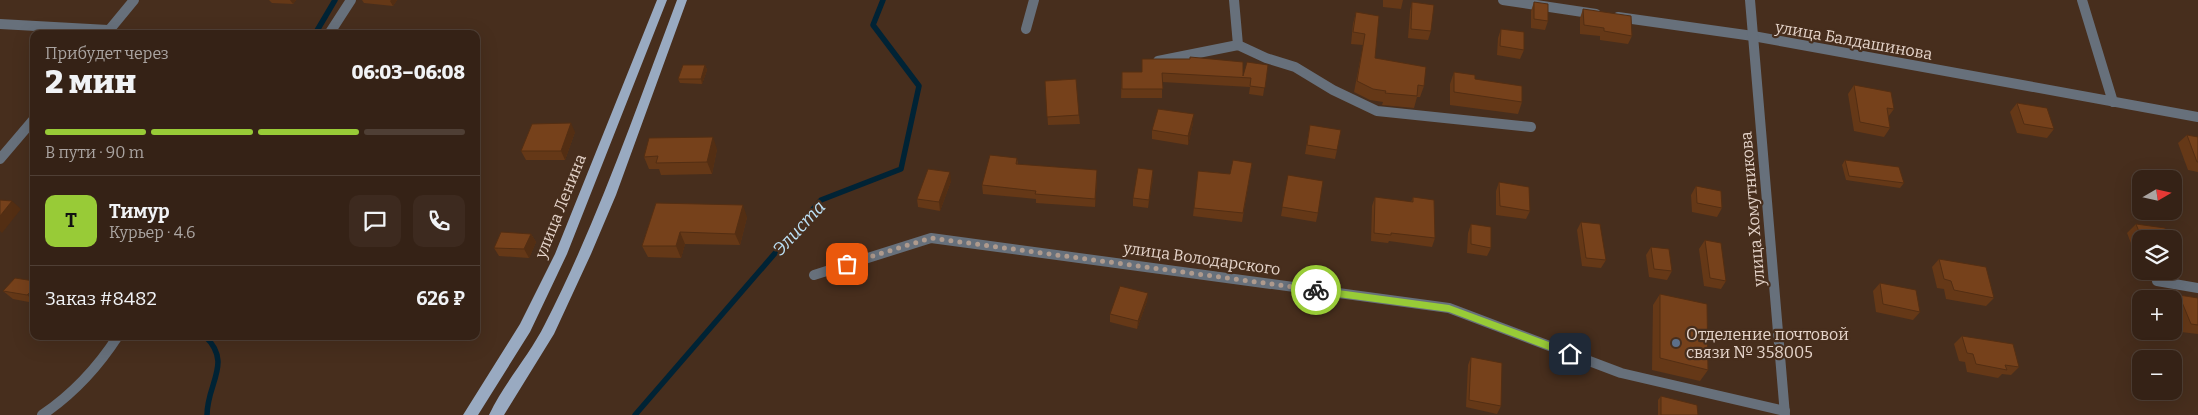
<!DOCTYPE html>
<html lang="ru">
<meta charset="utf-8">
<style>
:root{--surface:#352216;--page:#3d2a1f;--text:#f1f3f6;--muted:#aaa4a1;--line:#4f3f35;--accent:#98cb37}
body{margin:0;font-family:Bitter,serif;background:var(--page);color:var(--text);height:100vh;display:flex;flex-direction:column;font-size:19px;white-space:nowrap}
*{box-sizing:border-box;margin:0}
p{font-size:16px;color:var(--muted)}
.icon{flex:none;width:28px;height:28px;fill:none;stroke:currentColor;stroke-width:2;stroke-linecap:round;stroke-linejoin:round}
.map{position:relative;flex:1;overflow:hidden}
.details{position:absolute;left:30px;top:30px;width:450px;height:310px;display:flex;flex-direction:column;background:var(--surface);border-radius:10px;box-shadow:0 5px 20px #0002,0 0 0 1px var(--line)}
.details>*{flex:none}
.needle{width:32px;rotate:81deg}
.buttons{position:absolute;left:2132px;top:170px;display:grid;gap:10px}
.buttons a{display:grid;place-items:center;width:50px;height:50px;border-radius:10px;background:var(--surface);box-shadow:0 5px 20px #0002,0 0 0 1px var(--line);font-size:25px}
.pin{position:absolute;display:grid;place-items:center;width:42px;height:42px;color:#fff;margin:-21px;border-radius:10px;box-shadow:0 2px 8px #0006}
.courier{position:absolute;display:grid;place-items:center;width:50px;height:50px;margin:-25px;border:4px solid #98cb37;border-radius:50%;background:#fff;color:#222;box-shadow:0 1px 6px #0007}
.summary em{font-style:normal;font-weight:800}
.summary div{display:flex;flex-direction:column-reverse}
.summary{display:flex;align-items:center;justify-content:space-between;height:85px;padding:0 15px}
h1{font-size:32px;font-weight:800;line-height:38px}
.bar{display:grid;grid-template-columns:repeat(4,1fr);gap:8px 5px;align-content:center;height:60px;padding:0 15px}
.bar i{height:6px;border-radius:4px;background:var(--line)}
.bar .on{background:var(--accent)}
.bar p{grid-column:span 4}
.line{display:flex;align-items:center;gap:12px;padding:0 15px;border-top:1px solid var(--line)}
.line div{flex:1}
.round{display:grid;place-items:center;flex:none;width:52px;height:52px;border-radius:10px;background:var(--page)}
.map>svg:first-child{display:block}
</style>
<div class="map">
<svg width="2198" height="415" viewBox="0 0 2198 415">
<rect width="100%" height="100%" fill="#472e1d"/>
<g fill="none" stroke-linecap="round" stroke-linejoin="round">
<path stroke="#002335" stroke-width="5.5" d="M 315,34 L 335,0
M 205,336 C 233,363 207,383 207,415
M 635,415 L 821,200 L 901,169 L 919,86 L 873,25 L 883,0"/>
<path stroke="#67707b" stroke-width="10" d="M 1234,0 L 1238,45 L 1266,58 L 1295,67 L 1333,90 L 1377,111 L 1531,127
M 1503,0 L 1596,14
M 2082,0 L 2113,102
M 1618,17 L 1753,36 L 2198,117
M 0,24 L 108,30
M 1026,29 L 1034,0
M 106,34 L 134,0
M 329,34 L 351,0
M 1158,61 L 1238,45
M 0,159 L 34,119
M 814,275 L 931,238 L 1449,308 L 1621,373 L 1785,411
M 2157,281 L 2198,288
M 42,415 C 73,394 98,367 118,336"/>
<path stroke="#67707b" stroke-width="10" d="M 1750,0 L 1785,415"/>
<path fill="#99aac1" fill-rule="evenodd" d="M 657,0 L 667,0 L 567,254 L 530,332 L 478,415 L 463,415 L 520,324 L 555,254 Z
M 677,0 L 687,0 L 616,195 L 591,254 L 554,334 L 504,415 L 489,415 C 504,383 529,356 545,324 C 598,220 636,109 677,0 Z"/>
</g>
<path fill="#653817" d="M 269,0 L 296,0 L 293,4 L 272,3 Z
M 362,0 L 397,0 L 393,6 L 364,3 Z
M 1383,0 L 1403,0 L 1401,9 L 1383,7 Z
M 1412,2 L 1431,31 L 1428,40 L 1408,38 L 1410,11 Z
M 1534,2 L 1548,21 L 1545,30 L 1531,28 L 1531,11 Z
M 1583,9 L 1632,36 L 1628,44 L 1600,40 L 1600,36 L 1580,34 L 1580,18 Z
M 1356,12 L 1375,58 L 1424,86 L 1420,97 L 1417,97 L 1414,108 L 1382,105 L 1383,102 L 1370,100 L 1354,92 L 1363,45 L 1351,44 L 1353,24 Z
M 1501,29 L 1524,50 L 1520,59 L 1497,55 L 1498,38 Z
M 1142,59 L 1243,76 L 1268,65 L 1263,96 L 1249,94 L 1250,87 L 1162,82 L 1162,98 L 1121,98 L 1122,72 L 1142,72 Z
M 705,65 L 707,70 L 702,84 L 680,83 L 678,79 Z
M 1454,72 L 1475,79 L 1522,102 L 1518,114 L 1450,105 L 1450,84 Z
M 1045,81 L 1079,115 L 1080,124 L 1048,125 Z
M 1854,85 L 1894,109 L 1888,117 L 1890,128 L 1884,137 L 1854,131 L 1848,94 Z
M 2017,103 L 2054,129 L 2047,138 L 2017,133 L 2010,112 Z
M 1193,123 L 1188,145 L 1152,139 L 1152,130 Z
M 1310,125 L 1337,150 L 1335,159 L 1305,154 Z
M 575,132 L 565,160 L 526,160 L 521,151 Z
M 2187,135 L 2198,137 L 2198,172 L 2188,170 L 2178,143 Z
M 717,149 L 712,174 L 661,175 L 659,169 L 649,169 L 644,157 Z
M 1017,158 L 1018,165 L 1097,179 L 1095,207 L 1036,203 L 1036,199 L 983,194 L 982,185 Z
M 1845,160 L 1904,183 L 1900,188 L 1846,180 L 1842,165 Z
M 1252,163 L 1242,222 L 1193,216 L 1198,171 L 1230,174 Z
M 1288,175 L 1318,213 L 1316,222 L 1281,216 Z
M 1153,178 L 1148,208 L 1133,206 L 1133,198 Z
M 951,181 L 940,211 L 918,207 L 917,199 Z
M 1499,182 L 1530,211 L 1526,219 L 1496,215 L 1496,191 Z
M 1696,186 L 1722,208 L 1717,217 L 1692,212 L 1691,195 Z
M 1375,197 L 1411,202 L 1413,197 L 1435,238 L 1432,247 L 1389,241 L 1388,243 L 1371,241 L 1372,206 Z
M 656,203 L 747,217 L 740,245 L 685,244 L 681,258 L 648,257 L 642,246 Z
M 1581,222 L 1606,260 L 1601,268 L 1582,266 L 1577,230 Z
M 1471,224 L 1491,248 L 1487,256 L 1467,253 L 1468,233 Z
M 2136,224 L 2170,239 L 2141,239 L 2141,258 L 2137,258 L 2127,233 Z
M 531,234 L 536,242 L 529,258 L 499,256 L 494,248 Z
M 1705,240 L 1726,281 L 1721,289 L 1704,286 L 1699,249 Z
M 1651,247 L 1672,271 L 1667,280 L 1649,277 L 1646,255 Z
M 1939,259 L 1994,298 L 1986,306 L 1946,299 L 1944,289 L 1937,288 L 1932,267 Z
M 34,281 L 34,303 L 13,299 L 3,291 Z
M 1880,283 L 1920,312 L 1913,320 L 1876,312 L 1873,291 Z
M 1148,293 L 1147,301 L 1137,329 L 1110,322 L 1110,314 Z
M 1660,294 L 1708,370 L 1700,381 L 1652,370 L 1653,305 Z
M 2179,295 L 2198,298 L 2198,334 L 2181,332 L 2174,314 L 2174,299 Z
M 1962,336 L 2019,367 L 2011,375 L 2002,374 L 1998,378 L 1967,372 L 1965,362 L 1959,361 L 1954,344 Z
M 1471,357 L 1501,406 L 1497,414 L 1466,407 L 1468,365 Z
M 1661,396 L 1698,415 L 1658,415 L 1658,400 Z"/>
<path fill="#532e13" d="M 290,0 L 296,0 L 293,4 Z
M 391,0 L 397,0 L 393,6 L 390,1 Z
M 705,65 L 707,70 L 702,84 L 701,79 Z
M 1194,114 L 1193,123 L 1188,145 L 1188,136 Z
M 571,123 L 575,132 L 565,160 L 561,151 Z
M 713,137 L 717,149 L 712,174 L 707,162 Z
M 1097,170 L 1097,179 L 1095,207 L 1095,199 Z
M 1153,170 L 1153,178 L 1148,208 L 1149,200 Z
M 950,172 L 951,181 L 940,211 L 939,202 Z
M 12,201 L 21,209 L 2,233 L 0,231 L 0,216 Z
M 743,205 L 747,217 L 740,245 L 735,234 Z
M 680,232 L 685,244 L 681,258 L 676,246 Z
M 531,234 L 536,242 L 529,258 L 524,249 Z
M 34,288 L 34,301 L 27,295 Z
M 1148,293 L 1147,301 L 1137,329 L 1138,321 Z"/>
<path fill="#76411b" stroke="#532e13" d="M 1412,2 L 1434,5 L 1431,31 L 1411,29 Z
M 1534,2 L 1548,4 L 1548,21 L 1534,19 Z
M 1583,9 L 1631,16 L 1632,36 L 1604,31 L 1604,28 L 1584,25 Z
M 1356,12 L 1379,16 L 1375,58 L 1426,67 L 1424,86 L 1418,85 L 1417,96 L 1385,93 L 1386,91 L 1373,89 L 1357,81 L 1365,34 L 1353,32 Z
M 1501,29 L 1524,32 L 1524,50 L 1500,46 Z
M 250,31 L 274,33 L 273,34 L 248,34 Z
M 1190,57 L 1243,62 L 1243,76 L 1247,62 L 1268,65 L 1265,88 L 1250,86 L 1251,78 L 1162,73 L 1163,89 L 1122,89 L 1122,72 L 1142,72 L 1142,59 L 1190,59 Z
M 683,65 L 705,65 L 701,79 L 678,79 Z
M 1454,72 L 1475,75 L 1475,79 L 1522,86 L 1522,102 L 1454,92 Z
M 1076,79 L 1079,115 L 1047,117 L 1045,81 Z
M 1854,85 L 1891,92 L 1894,109 L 1887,108 L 1890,128 L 1860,122 Z
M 2017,103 L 2047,108 L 2054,129 L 2024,124 Z
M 1158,109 L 1194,114 L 1188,136 L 1152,130 Z
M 571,123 L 561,151 L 521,151 L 532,124 Z
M 1310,125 L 1341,130 L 1337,150 L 1307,145 Z
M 2187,135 L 2198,137 L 2198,162 L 2197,162 Z
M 713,137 L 707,162 L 656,163 L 658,156 L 644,157 L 649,138 Z
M 990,155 L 1017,158 L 1016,164 L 1097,170 L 1095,199 L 1035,194 L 1036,191 L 982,185 Z
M 1233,160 L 1252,163 L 1243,213 L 1194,208 L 1198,171 L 1230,174 Z
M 1845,160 L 1899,167 L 1904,183 L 1849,176 Z
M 1138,168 L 1153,170 L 1149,200 L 1133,198 Z
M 928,169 L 950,172 L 939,202 L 917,199 Z
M 1288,175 L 1323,181 L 1318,213 L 1282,207 Z
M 1499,182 L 1529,187 L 1530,211 L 1500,206 Z
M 1696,186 L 1721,191 L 1722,208 L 1697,203 Z
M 1375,197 L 1413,202 L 1413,197 L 1434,200 L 1435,238 L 1391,233 L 1391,235 L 1374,233 Z
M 0,200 L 12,201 L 0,216 Z
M 656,203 L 743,205 L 735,234 L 680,232 L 676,246 L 642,246 Z
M 1581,222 L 1600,224 L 1606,260 L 1586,258 Z
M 1471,224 L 1491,227 L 1491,248 L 1471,244 Z
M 2136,224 L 2165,228 L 2170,239 L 2142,239 Z
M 501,232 L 531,234 L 524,249 L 494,248 Z
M 1705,240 L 1721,243 L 1726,281 L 1710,278 Z
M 1651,247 L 1669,249 L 1672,271 L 1654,269 Z
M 1939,259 L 1986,267 L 1994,298 L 1954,290 L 1951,281 L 1944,279 Z
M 15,278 L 34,281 L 34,288 L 27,295 L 3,291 Z
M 1880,283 L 1916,290 L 1920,312 L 1883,304 Z
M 1120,286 L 1148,293 L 1138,321 L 1110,314 Z
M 1660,294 L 1707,304 L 1708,370 L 1660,358 Z
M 2179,295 L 2198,298 L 2198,325 L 2191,324 Z
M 1962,336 L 2013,344 L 2019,367 L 2005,365 L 2007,370 L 1976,364 L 1973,354 L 1967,353 Z
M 1471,357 L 1502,363 L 1501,406 L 1469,400 Z
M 1661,396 L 1697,405 L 1698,415 L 1661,415 Z"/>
<path fill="#98cb37" d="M 1316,287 L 1449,305 L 1573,351 L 1574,354 L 1570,358 L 1449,312 L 1316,294 L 1312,290 Z"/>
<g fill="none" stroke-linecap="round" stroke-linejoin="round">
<path stroke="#ae9a8d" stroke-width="5" stroke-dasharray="0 9" d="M 847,264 L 931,238 L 1316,290"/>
</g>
<circle fill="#5c6f8a" stroke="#472e1d" stroke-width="2" cx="1676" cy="343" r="5"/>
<g text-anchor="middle" stroke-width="4.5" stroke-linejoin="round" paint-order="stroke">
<g font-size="16" fill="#e5d4ca" stroke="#472e1d">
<text transform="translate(1854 40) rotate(10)" y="6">улица Балдашинова</text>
<text transform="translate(560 206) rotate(-68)" y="6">улица Ленина</text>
<text transform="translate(1752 209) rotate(-95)" y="6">улица Хомутникова</text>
<text transform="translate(1202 258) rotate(8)" y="6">улица Володарского</text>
</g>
<g font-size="16" fill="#e5d4ca" stroke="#472e1d" text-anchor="start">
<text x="1686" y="340">Отделение почтовой<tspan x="1686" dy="18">связи № 358005</tspan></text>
</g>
<g font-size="18" font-style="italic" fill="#bde1f6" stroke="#472e1d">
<text transform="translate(799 228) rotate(-47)" y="6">Элиста</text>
</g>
</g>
</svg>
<div class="buttons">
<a><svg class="needle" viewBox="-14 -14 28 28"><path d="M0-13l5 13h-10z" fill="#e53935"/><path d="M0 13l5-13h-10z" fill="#aaa4a1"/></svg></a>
<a><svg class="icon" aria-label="layers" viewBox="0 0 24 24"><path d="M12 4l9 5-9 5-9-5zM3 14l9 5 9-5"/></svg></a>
<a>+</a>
<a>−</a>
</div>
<div class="pin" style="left:847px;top:264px;background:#ea580c"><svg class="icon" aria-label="bag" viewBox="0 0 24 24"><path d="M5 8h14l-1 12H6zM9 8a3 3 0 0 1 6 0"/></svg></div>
<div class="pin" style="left:1570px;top:354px;background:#1f2937"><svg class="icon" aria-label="home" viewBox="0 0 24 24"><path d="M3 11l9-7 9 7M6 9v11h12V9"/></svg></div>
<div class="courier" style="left:1316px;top:290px"><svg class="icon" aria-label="bike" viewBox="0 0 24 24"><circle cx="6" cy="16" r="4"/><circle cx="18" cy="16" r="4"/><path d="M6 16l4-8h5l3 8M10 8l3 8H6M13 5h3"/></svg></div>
<section class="details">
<div class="summary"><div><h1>2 мин</h1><p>Прибудет через</p></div><em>06:03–06:08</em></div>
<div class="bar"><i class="on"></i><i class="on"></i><i class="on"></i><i></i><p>В пути · 90 m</p></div>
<div class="line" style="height:90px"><b class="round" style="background:var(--accent);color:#111">Т</b><div><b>Тимур</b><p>Курьер · 4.6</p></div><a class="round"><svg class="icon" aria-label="chat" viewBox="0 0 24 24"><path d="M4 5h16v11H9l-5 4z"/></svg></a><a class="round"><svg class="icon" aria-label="phone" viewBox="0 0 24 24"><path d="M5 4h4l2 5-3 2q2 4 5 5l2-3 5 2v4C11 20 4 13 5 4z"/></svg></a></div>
<div class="line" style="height:65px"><div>Заказ #8482</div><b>626 ₽</b></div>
</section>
</div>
